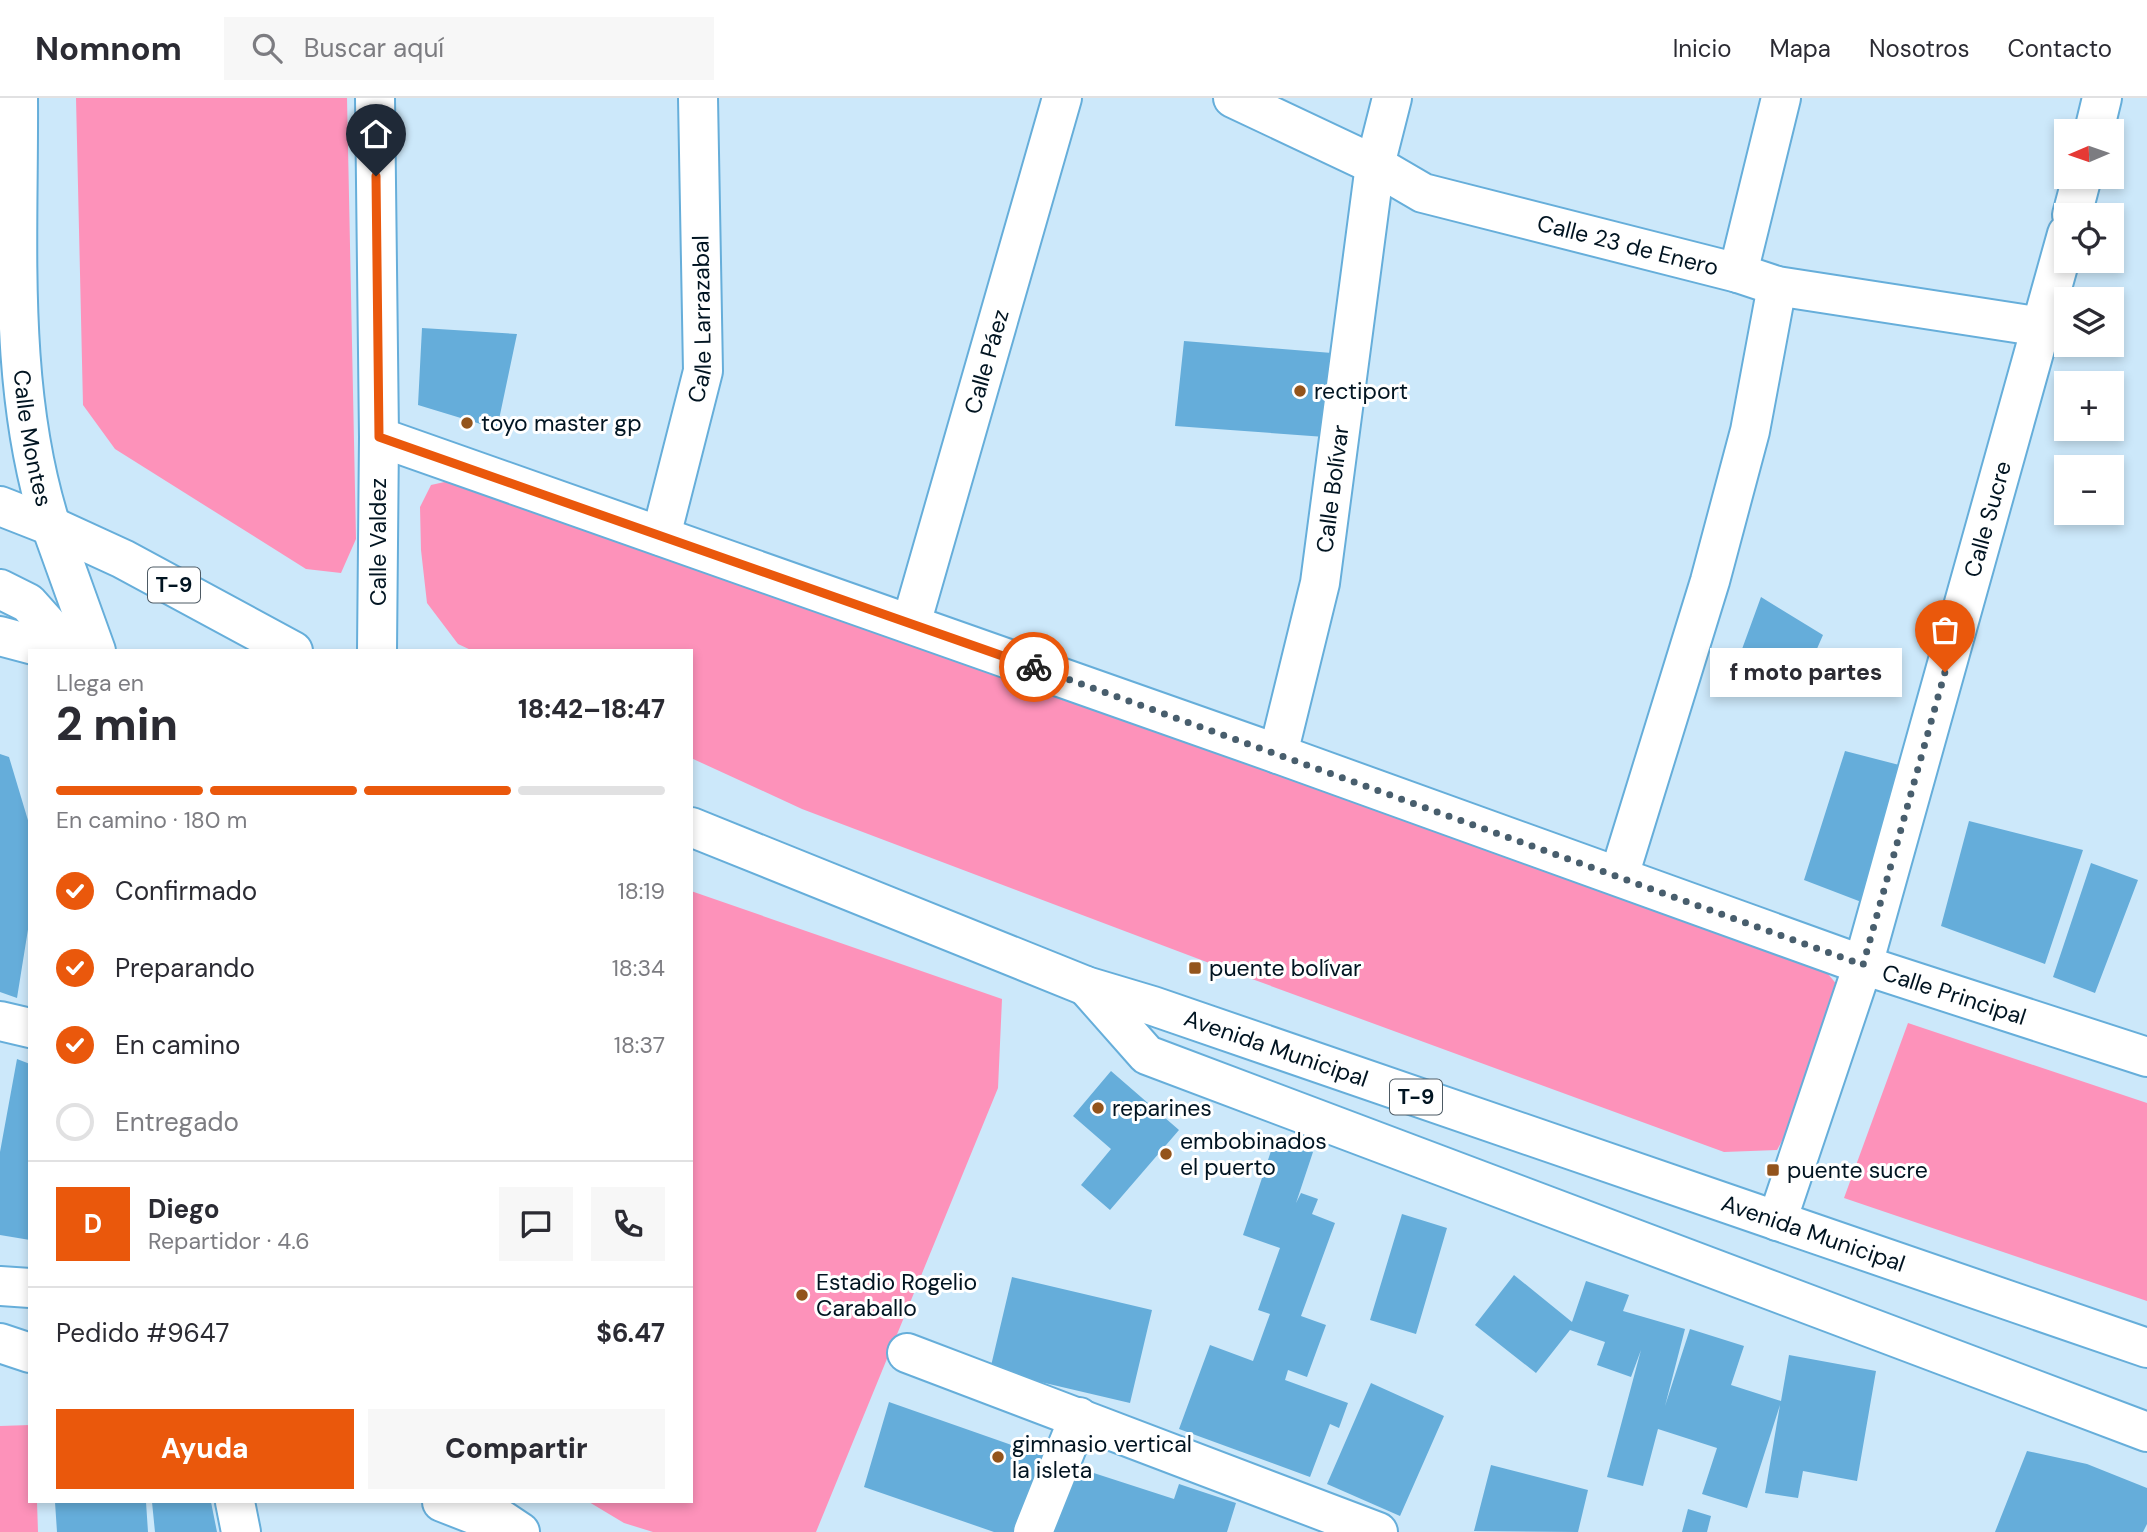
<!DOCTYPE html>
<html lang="es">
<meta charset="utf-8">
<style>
:root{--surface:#fff;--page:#f7f7f7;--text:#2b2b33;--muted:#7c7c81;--line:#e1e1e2;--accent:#ea580c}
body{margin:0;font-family:"DM Sans",sans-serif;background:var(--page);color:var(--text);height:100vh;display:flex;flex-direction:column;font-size:26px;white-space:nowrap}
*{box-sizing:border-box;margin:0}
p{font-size:23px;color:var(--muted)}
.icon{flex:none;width:38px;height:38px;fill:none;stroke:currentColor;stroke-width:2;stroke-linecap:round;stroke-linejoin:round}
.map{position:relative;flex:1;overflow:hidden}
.sheet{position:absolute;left:28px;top:551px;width:665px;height:854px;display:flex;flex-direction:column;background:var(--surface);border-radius:0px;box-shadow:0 4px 10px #0003}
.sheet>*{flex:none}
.needle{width:46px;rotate:268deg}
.buttons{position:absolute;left:2054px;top:21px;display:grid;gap:14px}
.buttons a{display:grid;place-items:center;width:70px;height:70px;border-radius:0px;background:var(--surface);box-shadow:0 4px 10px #0003;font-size:35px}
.pin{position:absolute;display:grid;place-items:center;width:60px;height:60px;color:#fff;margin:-72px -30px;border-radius:50% 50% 50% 0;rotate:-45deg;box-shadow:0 0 7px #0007}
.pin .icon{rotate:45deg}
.courier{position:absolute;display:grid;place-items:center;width:70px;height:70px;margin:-35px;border:5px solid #ea580c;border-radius:50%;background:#fff;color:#222;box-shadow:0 2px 9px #0007}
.bubble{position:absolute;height:49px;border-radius:0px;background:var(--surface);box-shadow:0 4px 10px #0003;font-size:23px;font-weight:800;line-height:49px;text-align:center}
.headline em{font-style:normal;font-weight:800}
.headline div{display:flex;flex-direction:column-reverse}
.headline{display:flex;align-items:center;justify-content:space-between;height:119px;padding:0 28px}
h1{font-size:46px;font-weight:800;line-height:52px}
.bar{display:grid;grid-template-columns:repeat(4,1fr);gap:10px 7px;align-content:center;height:84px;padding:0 28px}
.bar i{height:9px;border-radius:5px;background:var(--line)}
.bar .on{background:var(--accent)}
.bar p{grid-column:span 4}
.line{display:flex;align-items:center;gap:18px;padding:0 28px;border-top:2px solid var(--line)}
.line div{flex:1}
.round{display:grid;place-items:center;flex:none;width:74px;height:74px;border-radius:0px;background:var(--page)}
ol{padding:0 28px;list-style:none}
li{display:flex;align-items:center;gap:21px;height:77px}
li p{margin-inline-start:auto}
li .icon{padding:7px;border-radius:50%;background:var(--accent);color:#fff;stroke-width:4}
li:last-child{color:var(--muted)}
li i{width:38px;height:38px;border:4px solid var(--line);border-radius:50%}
.button{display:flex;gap:14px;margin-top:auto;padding:14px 28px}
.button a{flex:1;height:80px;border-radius:0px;background:var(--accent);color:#fff;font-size:28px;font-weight:800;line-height:80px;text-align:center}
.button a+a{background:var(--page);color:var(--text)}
header{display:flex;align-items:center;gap:42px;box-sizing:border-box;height:98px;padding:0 35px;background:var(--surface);border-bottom:2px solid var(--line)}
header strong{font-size:33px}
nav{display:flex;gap:38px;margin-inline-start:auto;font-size:24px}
.search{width:490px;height:63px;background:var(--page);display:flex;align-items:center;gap:18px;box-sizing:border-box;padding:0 24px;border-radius:0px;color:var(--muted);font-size:26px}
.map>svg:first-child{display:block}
</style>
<header>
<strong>Nomnom</strong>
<div class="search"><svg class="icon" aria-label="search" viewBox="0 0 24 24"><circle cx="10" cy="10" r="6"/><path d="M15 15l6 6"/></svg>Buscar aquí</div>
<nav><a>Inicio</a><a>Mapa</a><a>Nosotros</a><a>Contacto</a></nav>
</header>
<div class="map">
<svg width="2147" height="1434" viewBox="0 0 2147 1434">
<rect width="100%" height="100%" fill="#cce8fa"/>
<path fill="#fd92ba" d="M 76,0 L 347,0 L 356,441 L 341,475 L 306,471 L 115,351 L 83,307 Z
M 449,383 L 1822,869 L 1839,889 L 1799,1011 L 1777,1052 L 1724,1054 L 1241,877 L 802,711 L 691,660 L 691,553 L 473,553 L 458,546 L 427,505 L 421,452 L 420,409 L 431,387 Z
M 691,793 L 1002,901 L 998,990 L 816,1434 L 653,1434 L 624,1425 L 589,1404 L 691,1404 Z
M 1908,925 L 2147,1005 L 2147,1203 L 1844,1100 Z
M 30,1327 L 30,1404 L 37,1404 L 38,1434 L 0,1434 L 0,1328 Z"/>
<path fill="#65adda" d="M 422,230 L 517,236 L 497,331 L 418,307 Z
M 1184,243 L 1332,255 L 1325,339 L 1175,328 Z
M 1761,499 L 1823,537 L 1798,594 L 1734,573 Z
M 1845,653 L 1907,669 L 1864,805 L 1804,782 Z
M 0,656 L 9,659 L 30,729 L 30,819 L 17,900 L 0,894 Z
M 1969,723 L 2083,752 L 2045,866 L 1941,828 Z
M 2091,765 L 2138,782 L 2095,895 L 2053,879 Z
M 17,961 L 30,966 L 30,1142 L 0,1137 L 0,1054 Z
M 1111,973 L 1179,1032 L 1110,1112 L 1081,1087 L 1111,1051 L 1073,1018 Z
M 1275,1041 L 1313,1054 L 1296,1105 L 1301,1095 L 1318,1101 L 1312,1116 L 1335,1125 L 1301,1218 L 1326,1227 L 1307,1279 L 1288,1272 L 1285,1282 L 1348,1305 L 1339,1330 L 1330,1326 L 1310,1379 L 1179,1331 L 1210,1247 L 1253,1263 L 1270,1216 L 1258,1212 L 1280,1150 L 1243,1137 Z
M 1402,1116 L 1447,1130 L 1416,1236 L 1370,1222 Z
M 1514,1177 L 1572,1224 L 1586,1183 L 1629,1197 L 1623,1213 L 1685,1231 L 1665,1308 L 1690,1231 L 1744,1248 L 1731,1287 L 1781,1303 L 1789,1257 L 1876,1273 L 1857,1383 L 1803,1373 L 1798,1400 L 1765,1395 L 1780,1307 L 1747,1410 L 1702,1396 L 1717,1350 L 1658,1331 L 1643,1388 L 1607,1379 L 1641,1252 L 1631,1279 L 1597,1267 L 1605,1244 L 1570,1232 L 1536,1275 L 1475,1227 Z
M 1012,1179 L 1152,1212 L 1130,1305 L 990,1272 Z
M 1371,1285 L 1444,1318 L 1400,1418 L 1327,1386 Z
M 889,1304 L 1043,1358 L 1015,1434 L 994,1434 L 864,1389 Z
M 2027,1353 L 2087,1366 L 2147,1390 L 2147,1426 L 2143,1434 L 1995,1434 Z
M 1069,1367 L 1174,1401 L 1179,1386 L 1236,1405 L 1227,1434 L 1047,1434 Z
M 1491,1367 L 1588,1392 L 1578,1434 L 1474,1433 Z
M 55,1404 L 146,1404 L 148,1434 L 57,1434 Z
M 152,1404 L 211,1404 L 217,1434 L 155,1434 Z
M 1688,1411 L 1711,1418 L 1707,1434 L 1682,1434 Z"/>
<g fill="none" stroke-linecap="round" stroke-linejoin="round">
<defs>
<g id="minor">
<path id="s1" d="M 18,0 C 19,143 7,290 51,428"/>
<path d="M 375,0 L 379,339 L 377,553"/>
<path id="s2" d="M 1233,0 L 1375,67 L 1423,95 L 1738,175 L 1777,188 L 2042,229"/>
<path d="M 2094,33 L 2102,0"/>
<path d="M 2072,117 L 2082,79"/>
<path d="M 1738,175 L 1781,0"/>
<path id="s3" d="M 379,339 L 1278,656 L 1863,867 L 2147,959"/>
<path id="s4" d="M 661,438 L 703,273 L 698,0"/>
<path id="s5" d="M 911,526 L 1062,0"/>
<path d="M 0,538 L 56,553"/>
<path id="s6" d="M 1278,656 L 1320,485 L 1375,67 L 1392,0"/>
<path d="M 1619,778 L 1710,483 L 1750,333 L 1777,188"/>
<path d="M 1086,888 L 1147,957 L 2147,1334"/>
<path d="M 0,923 L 30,930"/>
<path id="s7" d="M 1777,1123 L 1863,867 L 2067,136"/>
<path d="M 0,1188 L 30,1190"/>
<path d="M 0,1245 L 30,1255"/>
<path d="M 907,1255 L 1378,1434"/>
<path d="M 235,1404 L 241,1434"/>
<path d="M 442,1404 L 506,1429"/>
<path d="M 1033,1434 L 1079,1319"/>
</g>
<g id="highway">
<path d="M 0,408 L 51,428 L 123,461 L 293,553"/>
<path d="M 51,428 L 96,553"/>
<path d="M 0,491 L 28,505 L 71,553"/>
<path id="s8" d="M 691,729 L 1086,888 L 1153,908 L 2147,1250"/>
<path d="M 475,1404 L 520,1434"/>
</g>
</defs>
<use href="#minor" stroke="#66aeda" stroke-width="42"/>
<use href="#highway" stroke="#66aeda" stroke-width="42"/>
<use href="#minor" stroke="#fff" stroke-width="38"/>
<use href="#highway" stroke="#fff" stroke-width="38"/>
</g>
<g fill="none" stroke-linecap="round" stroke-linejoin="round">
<path stroke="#485e6d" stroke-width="7" stroke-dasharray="0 12.6" d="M 1034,569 L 1863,867 L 1945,574"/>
<path stroke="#ea580c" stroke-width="9" d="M 376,78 L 379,339 L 1034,569"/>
</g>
<g fill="#93541c" stroke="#fff" stroke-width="2.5">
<circle cx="1300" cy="293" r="7"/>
<circle cx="467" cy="325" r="7"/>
<rect x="1188" y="863" width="14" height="14" rx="3.5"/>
<circle cx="1098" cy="1010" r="7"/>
<circle cx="1166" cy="1056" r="7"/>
<rect x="1766" y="1065" width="14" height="14" rx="3.5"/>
<circle cx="802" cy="1197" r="7"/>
<circle cx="998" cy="1359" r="7"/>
</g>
<g text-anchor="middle" stroke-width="6" stroke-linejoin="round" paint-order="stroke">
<g fill="#fff" stroke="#4d5a64" stroke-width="2">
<rect x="148" y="469.5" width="52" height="35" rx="5"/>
<rect x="1390" y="981.5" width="52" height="35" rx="5"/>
</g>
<g font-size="21" font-weight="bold" fill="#011421">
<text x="174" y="494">T-9</text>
<text x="1416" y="1006">T-9</text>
</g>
<g font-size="23" fill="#011421" stroke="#fff">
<text dy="8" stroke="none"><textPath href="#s2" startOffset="424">Calle 23 de Enero</textPath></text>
<text dy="8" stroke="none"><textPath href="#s4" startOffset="222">Calle Larrazabal</textPath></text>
<text dy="8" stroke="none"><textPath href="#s5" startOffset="273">Calle Páez</textPath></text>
<text dy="8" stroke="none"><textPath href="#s1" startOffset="341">Calle Montes</textPath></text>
<text dy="8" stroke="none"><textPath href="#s6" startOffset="271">Calle Bolívar</textPath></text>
<text dy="8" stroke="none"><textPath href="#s7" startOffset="733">Calle Sucre</textPath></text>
<text transform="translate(378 444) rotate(-90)" y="8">Calle Valdez</text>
<text dy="8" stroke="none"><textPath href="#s3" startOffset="1671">Calle Principal</textPath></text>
<text dy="8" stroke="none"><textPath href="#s8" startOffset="626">Avenida Municipal</textPath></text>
<text dy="8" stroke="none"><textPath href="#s8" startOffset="1194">Avenida Municipal</textPath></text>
</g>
<g font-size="23" fill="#011421" stroke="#fff" text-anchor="start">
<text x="1314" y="301">rectiport</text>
<text x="481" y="333">toyo master gp</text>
<text x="1209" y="878">puente bolívar</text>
<text x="1112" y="1018">reparines</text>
<text x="1180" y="1051">embobinados<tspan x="1180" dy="26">el puerto</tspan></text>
<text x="1787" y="1080">puente sucre</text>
<text x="816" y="1192">Estadio Rogelio<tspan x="816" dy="26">Caraballo</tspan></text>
<text x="1012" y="1354">gimnasio vertical<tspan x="1012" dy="26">la isleta</tspan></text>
</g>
</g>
</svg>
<div class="buttons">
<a><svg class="needle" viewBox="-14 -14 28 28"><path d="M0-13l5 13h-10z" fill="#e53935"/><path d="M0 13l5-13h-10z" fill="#7c7c81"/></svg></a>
<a><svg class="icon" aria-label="locate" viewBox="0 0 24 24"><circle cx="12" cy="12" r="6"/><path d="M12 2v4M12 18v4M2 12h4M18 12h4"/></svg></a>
<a><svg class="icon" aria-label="layers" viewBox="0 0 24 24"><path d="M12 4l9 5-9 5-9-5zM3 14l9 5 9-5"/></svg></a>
<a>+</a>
<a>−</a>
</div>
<div class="pin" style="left:1945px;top:574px;background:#ea580c"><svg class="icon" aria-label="bag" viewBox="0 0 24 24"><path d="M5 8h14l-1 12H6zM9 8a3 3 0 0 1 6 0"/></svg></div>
<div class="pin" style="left:376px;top:78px;background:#1f2937"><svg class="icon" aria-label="home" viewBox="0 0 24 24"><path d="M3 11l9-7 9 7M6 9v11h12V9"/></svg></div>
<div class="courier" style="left:1034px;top:569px"><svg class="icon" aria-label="bike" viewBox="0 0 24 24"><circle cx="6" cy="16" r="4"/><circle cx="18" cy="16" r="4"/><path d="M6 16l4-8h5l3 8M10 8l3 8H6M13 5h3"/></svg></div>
<div class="bubble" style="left:1710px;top:550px;width:192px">f moto partes</div>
<section class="sheet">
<div class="headline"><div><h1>2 min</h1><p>Llega en</p></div><em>18:42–18:47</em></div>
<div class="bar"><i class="on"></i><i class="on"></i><i class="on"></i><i></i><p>En camino · 180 m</p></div>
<ol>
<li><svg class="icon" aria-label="check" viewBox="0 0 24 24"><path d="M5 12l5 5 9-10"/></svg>Confirmado<p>18:19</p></li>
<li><svg class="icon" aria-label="check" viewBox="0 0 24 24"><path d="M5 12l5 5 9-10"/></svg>Preparando<p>18:34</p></li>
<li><svg class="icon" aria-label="check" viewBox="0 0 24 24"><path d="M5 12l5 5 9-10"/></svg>En camino<p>18:37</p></li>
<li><i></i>Entregado</li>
</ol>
<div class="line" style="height:126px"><b class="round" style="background:var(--accent);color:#fff">D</b><div><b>Diego</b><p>Repartidor · 4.6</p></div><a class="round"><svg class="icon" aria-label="chat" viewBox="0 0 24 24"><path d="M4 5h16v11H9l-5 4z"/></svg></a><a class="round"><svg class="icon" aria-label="phone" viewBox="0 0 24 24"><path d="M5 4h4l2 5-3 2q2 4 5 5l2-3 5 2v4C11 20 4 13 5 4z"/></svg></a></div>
<div class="line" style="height:91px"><div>Pedido #9647</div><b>$6.47</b></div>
<div class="button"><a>Ayuda</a><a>Compartir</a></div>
</section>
</div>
